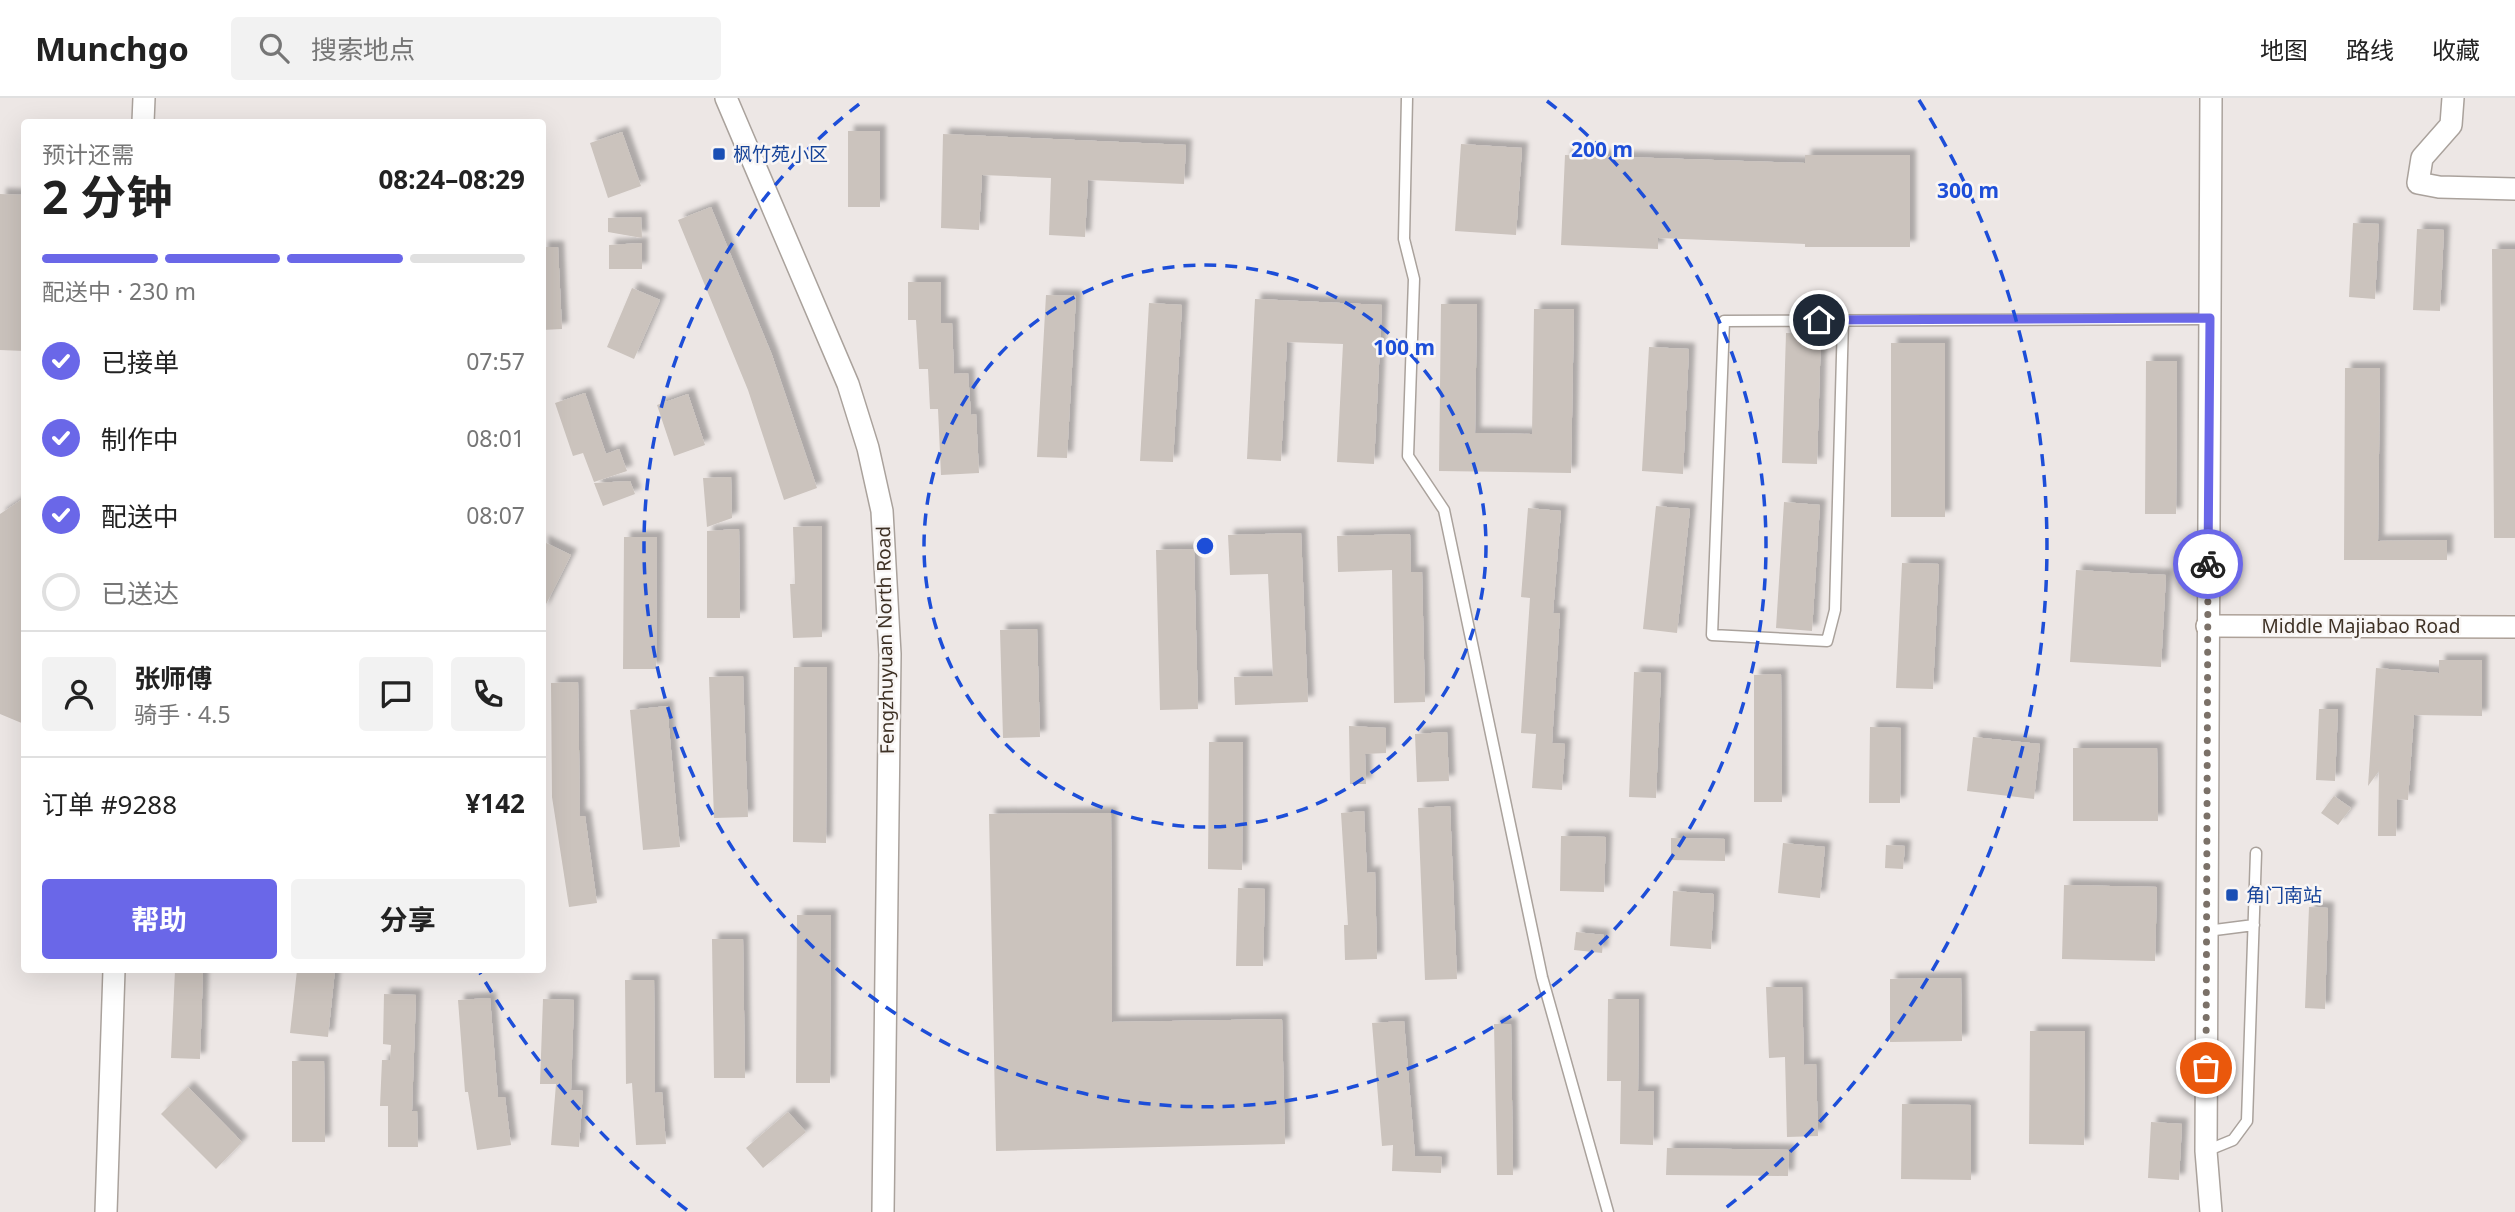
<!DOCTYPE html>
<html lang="zh">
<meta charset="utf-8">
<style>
:root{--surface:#fff;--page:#f2f2f2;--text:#222;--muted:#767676;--line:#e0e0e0;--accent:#6a67e8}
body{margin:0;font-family:"Noto Sans","Noto Sans SC",sans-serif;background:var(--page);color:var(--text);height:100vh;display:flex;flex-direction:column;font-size:26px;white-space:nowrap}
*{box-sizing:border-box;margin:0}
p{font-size:23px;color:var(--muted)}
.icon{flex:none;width:38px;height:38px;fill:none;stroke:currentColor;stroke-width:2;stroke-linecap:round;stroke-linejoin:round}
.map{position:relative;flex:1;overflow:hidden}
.side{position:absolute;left:21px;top:21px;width:525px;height:854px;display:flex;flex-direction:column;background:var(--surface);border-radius:7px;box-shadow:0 7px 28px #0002}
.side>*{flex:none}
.pin{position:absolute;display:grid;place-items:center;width:60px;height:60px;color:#fff;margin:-30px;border:4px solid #fff;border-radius:50%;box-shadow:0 2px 7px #0007}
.courier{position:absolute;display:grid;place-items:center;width:70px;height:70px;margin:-35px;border:5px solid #6a67e8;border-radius:50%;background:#fff;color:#222;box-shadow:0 2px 9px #0007}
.head em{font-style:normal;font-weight:700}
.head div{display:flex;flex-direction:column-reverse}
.head{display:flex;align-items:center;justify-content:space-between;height:119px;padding:0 21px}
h1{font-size:46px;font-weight:700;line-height:52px}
.bar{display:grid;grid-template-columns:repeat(4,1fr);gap:10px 7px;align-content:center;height:84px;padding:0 21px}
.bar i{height:9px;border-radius:5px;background:var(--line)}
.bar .on{background:var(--accent)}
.bar p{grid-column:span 4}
.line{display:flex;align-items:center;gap:18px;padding:0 21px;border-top:2px solid var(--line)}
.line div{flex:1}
.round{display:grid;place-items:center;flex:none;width:74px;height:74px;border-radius:7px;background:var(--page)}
ol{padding:0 21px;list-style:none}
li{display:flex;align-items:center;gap:21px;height:77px}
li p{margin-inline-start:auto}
li .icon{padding:7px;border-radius:50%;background:var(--accent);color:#fff;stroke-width:4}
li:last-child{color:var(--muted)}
li i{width:38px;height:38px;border:4px solid var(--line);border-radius:50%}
.button{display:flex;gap:14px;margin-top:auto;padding:14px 21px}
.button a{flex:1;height:80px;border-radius:7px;background:var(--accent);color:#fff;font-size:28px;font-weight:700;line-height:80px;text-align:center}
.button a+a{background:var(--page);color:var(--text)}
header{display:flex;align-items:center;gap:42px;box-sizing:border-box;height:98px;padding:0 35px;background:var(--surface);border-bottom:2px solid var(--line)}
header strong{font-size:33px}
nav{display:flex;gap:38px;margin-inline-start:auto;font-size:24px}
.search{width:490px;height:63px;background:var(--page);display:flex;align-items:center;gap:18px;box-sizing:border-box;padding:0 24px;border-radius:7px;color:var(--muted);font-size:26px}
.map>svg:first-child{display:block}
</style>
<header>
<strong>Munchgo</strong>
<div class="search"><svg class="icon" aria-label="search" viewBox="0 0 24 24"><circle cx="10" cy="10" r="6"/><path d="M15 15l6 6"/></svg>搜索地点</div>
<nav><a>地图</a><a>路线</a><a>收藏</a></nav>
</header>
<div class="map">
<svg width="2515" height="1114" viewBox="0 0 2515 1114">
<defs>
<filter id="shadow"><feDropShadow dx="6" dy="-6" stdDeviation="2" flood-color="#0004"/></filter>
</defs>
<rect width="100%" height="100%" fill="#ede7e5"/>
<path fill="#cbc3bd" filter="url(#shadow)" d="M 848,33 L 880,33 L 880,109 L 848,109 Z
M 622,34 L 641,88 L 608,100 L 590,45 Z
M 943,36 L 1186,47 L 1184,86 L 1088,82 L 1085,139 L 1049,137 L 1051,80 L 982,77 L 979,132 L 941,130 Z
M 1461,46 L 1522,50 L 1516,137 L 1455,133 Z
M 1565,57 L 1805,65 L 1805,57 L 1910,57 L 1910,149 L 1805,149 L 1805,146 L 1658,140 L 1658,151 L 1561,147 Z
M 0,96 L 24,97 L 24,253 L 0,252 Z
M 711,109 L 772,257 L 817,390 L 784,402 L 748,292 L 678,122 Z
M 641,119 L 642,140 L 608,134 L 608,120 Z
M 2353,125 L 2379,126 L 2375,201 L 2349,199 Z
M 2417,131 L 2444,132 L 2440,213 L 2413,212 Z
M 642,145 L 642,171 L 609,171 L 609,147 Z
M 542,149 L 558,149 L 562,231 L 542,232 Z
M 2492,151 L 2515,151 L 2515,440 L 2494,440 Z
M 908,184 L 941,184 L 941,225 L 952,225 L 954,276 L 968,275 L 971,317 L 976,316 L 979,375 L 941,377 L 938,311 L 930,311 L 928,271 L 919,271 L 916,222 L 908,222 Z
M 632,190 L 660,202 L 634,261 L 607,249 Z
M 1046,197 L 1076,198 L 1067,360 L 1037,359 Z
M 1255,201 L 1382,207 L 1374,366 L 1337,364 L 1343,246 L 1287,244 L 1281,363 L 1247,361 Z
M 1149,205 L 1182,207 L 1173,364 L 1140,363 Z
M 1441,206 L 1477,206 L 1475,335 L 1532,336 L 1534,211 L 1574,211 L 1571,375 L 1439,373 Z
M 1786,235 L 1821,236 L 1817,366 L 1782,365 Z
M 1891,245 L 1945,245 L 1945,419 L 1891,419 Z
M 1649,249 L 1689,251 L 1683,376 L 1642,373 Z
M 2146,263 L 2177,263 L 2176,416 L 2145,416 Z
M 2345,270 L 2380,270 L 2378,443 L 2447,442 L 2447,462 L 2344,462 Z
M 585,295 L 606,356 L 619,351 L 627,373 L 594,384 L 583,355 L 573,358 L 555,305 Z
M 688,296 L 705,347 L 674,358 L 657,307 Z
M 731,379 L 732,420 L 707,429 L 703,380 Z
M 630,383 L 635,396 L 603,408 L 594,385 Z
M 24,400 L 24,626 L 0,616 L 0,416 Z
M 1784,404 L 1820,407 L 1812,533 L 1776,530 Z
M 1656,408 L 1690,411 L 1677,535 L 1643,531 Z
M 1528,410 L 1561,413 L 1553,515 L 1560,515 L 1552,645 L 1565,646 L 1562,692 L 1532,690 L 1536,636 L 1521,635 L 1530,500 L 1521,499 Z
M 822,428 L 822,539 L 793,540 L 790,486 L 795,486 L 793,429 Z
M 739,431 L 740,520 L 707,520 L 707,433 Z
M 1301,435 L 1308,604 L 1235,607 L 1234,579 L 1273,578 L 1268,476 L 1230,477 L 1228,437 Z
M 1410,436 L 1411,474 L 1422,474 L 1425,604 L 1394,605 L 1392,472 L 1338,474 L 1337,438 Z
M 624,439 L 657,439 L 656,571 L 623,571 Z
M 542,443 L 571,457 L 542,514 Z
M 1194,451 L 1198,611 L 1160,612 L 1156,452 Z
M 1902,465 L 1939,466 L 1933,591 L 1896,590 Z
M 2076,472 L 2166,477 L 2161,569 L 2070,564 Z
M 1037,531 L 1040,639 L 1003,640 L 1000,532 Z
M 2439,562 L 2482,562 L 2482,618 L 2414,617 L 2408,702 L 2397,701 L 2396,738 L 2378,738 L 2379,673 L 2368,688 L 2376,570 L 2439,575 Z
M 794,569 L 827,569 L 826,745 L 793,744 Z
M 1634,574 L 1661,575 L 1656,700 L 1629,699 Z
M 1781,576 L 1782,704 L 1754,704 L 1754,577 Z
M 743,578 L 748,719 L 714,720 L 709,579 Z
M 578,584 L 580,718 L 585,718 L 597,805 L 569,809 L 552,699 L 551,585 Z
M 667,608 L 680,749 L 643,752 L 630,612 Z
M 2319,611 L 2338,611 L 2335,683 L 2316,682 Z
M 1349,628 L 1386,630 L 1386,655 L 1365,656 L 1366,686 L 1350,686 Z
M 1870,629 L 1901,630 L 1900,705 L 1869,705 Z
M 1447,634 L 1449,683 L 1417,684 L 1415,636 Z
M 1973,639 L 2040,646 L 2034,701 L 1967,693 Z
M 1209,644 L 1243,644 L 1242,772 L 1208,771 Z
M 2073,650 L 2157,650 L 2158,723 L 2073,723 Z
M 2334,698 L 2351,710 L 2338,727 L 2321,715 Z
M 1450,708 L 1457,881 L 1425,882 L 1418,710 Z
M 1364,713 L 1367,775 L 1375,774 L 1377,861 L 1345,862 L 1344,827 L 1348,827 L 1341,715 Z
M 1111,715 L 1112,924 L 1282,921 L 1285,1046 L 996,1053 L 989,716 Z
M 1561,738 L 1606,739 L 1604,794 L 1560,793 Z
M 1671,740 L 1725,741 L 1725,763 L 1671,762 Z
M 1783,745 L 1825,749 L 1820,800 L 1778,795 Z
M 1886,747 L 1905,748 L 1903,771 L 1885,770 Z
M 2064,787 L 2157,789 L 2155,863 L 2062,861 Z
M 1238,790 L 1265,791 L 1263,868 L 1236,868 Z
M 1673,793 L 1714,796 L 1711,851 L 1670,848 Z
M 2309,809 L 2328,810 L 2325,911 L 2305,910 Z
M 797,817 L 831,817 L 830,985 L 796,985 Z
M 1576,834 L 1604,837 L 1602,855 L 1574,852 Z
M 712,841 L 743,841 L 745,980 L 714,980 Z
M 175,872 L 203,872 L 200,961 L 171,960 Z
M 297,872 L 335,872 L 328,939 L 290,935 Z
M 1961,880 L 1962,943 L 1890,944 L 1890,881 Z
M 625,882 L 654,882 L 655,995 L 662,994 L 666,1046 L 636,1047 L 632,985 L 626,986 Z
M 1766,889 L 1802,889 L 1804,967 L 1816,966 L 1818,1038 L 1787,1039 L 1785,959 L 1769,960 Z
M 384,896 L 416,897 L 412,1013 L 417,1013 L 418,1049 L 388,1049 L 388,1008 L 380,1008 L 382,962 L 390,962 L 391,947 L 383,946 Z
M 490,900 L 498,999 L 505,999 L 511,1047 L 477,1052 L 468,994 L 465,994 L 458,902 Z
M 543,901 L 574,902 L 571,992 L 583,993 L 579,1049 L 551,1047 L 556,986 L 540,986 Z
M 1608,901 L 1639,901 L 1638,993 L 1654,993 L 1653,1047 L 1620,1046 L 1621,983 L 1607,983 Z
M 1404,923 L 1415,1058 L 1442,1059 L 1441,1075 L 1392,1073 L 1393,1047 L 1382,1048 L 1372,925 Z
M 1494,926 L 1511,926 L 1513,1077 L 1497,1077 Z
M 2030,933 L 2085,933 L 2084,1047 L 2029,1046 Z
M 292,963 L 324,963 L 325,1044 L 292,1044 Z
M 188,989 L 242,1044 L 216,1071 L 161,1016 Z
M 1902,1006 L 1971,1007 L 1971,1082 L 1901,1081 Z
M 788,1014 L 806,1034 L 763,1070 L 746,1050 Z
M 2151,1024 L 2182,1026 L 2179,1082 L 2148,1080 Z
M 1667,1050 L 1789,1052 L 1788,1078 L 1666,1077 Z"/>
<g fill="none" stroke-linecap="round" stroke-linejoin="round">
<defs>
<path id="service" d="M 1407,0 L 1404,141 L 1414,181 L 1408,358 L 1444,412 L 1542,879 L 1608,1114
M 1843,222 L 1835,512 L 1827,543 L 1712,537 L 1724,223 L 2210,221
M 2207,833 L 2254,827
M 2206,1053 L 2233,1042 L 2247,1023 L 2256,755"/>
<path id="minor" d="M 2453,0 L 2451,27 L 2422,60 L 2418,85 L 2439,89 L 2515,91
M 143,24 L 144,0
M 106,1114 L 114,872"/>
<path id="tertiary" d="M 726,0 L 848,286 L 868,350 L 882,413 L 890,556 L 883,1114
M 2211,1114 L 2206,1053 L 2211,0"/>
<path id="secondary" d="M 2207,528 L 2515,529"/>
</defs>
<use href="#service" stroke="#aaa29c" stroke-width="13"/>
<use href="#minor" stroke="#aaa29c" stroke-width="24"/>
<use href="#tertiary" stroke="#aaa29c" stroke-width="24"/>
<use href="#secondary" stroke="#ada198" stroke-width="24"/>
<use href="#service" stroke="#fff" stroke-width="10"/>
<use href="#minor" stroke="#fff" stroke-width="21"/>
<use href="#tertiary" stroke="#fff" stroke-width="21"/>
<use href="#secondary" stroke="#fff" stroke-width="21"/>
</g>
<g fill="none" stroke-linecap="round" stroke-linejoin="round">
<path stroke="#7b7168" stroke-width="7" stroke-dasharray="0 12.6" d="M 2206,970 L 2208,466"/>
<path stroke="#6a67e8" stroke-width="9" d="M 1819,222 L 2210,220 L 2208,466"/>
</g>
<g fill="none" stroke="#1d4ed8" stroke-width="3.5" stroke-dasharray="12 9">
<circle cx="1205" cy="448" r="281"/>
<path d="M1547 3A561 561 0 1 1 863 3"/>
<path d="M687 1112A842 842 0 0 1 480 875M1919 2A842 842 0 0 1 1723 1112"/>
</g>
<g fill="#1a4fb4" stroke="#f9f6f5" stroke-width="2.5">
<rect x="712" y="49" width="14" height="14" rx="3.5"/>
<rect x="2225" y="790" width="14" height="14" rx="3.5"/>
</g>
<g text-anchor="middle" stroke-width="5" stroke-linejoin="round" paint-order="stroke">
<g font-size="19" fill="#164399" stroke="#f9f6f5" text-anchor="start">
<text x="733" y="63">枫竹苑小区</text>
<text x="2246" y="804">角门南站</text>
</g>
<g font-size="19" fill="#3e3125" stroke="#f9f6f5">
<text x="2361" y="535">Middle Majiabao Road</text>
<text transform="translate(885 542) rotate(-91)" y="7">Fengzhuyuan North Road</text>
</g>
</g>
<circle cx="1205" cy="448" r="10" fill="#1d4ed8" stroke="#f9f6f5" stroke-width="3.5"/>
<g font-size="21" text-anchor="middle" font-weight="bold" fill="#1d4ed8" stroke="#f9f6f5" stroke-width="5" stroke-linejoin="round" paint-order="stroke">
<text x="1602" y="59">200 m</text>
<text x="1968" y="100">300 m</text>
<text x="1404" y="257">100 m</text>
</g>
</svg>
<div class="pin" style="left:2206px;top:970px;background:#ea580c"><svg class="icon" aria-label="bag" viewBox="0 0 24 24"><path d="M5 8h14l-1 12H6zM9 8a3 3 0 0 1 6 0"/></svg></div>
<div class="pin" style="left:1819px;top:222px;background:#1f2937"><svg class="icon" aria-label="home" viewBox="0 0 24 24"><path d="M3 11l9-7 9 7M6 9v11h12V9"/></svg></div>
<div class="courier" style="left:2208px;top:466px"><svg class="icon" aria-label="bike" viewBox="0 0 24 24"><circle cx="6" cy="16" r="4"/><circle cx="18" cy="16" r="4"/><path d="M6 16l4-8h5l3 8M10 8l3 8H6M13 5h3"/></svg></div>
<section class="side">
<div class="head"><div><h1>2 分钟</h1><p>预计还需</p></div><em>08:24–08:29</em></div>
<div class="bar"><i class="on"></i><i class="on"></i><i class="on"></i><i></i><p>配送中 · 230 m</p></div>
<ol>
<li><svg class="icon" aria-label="check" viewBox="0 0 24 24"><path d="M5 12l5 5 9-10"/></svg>已接单<p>07:57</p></li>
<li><svg class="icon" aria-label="check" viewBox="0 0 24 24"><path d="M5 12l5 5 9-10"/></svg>制作中<p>08:01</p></li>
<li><svg class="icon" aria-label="check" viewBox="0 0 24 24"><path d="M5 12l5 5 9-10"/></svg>配送中<p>08:07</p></li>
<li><i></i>已送达</li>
</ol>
<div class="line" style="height:126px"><a class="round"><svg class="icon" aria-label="person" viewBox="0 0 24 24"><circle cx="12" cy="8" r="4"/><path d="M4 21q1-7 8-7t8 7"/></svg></a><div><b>张师傅</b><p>骑手 · 4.5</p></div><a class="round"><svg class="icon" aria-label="chat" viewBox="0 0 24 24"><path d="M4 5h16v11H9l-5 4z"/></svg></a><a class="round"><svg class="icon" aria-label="phone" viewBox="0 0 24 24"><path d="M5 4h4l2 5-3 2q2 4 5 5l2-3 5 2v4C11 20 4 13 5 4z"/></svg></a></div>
<div class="line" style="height:91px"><div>订单 #9288</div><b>¥142</b></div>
<div class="button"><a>帮助</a><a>分享</a></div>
</section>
</div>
